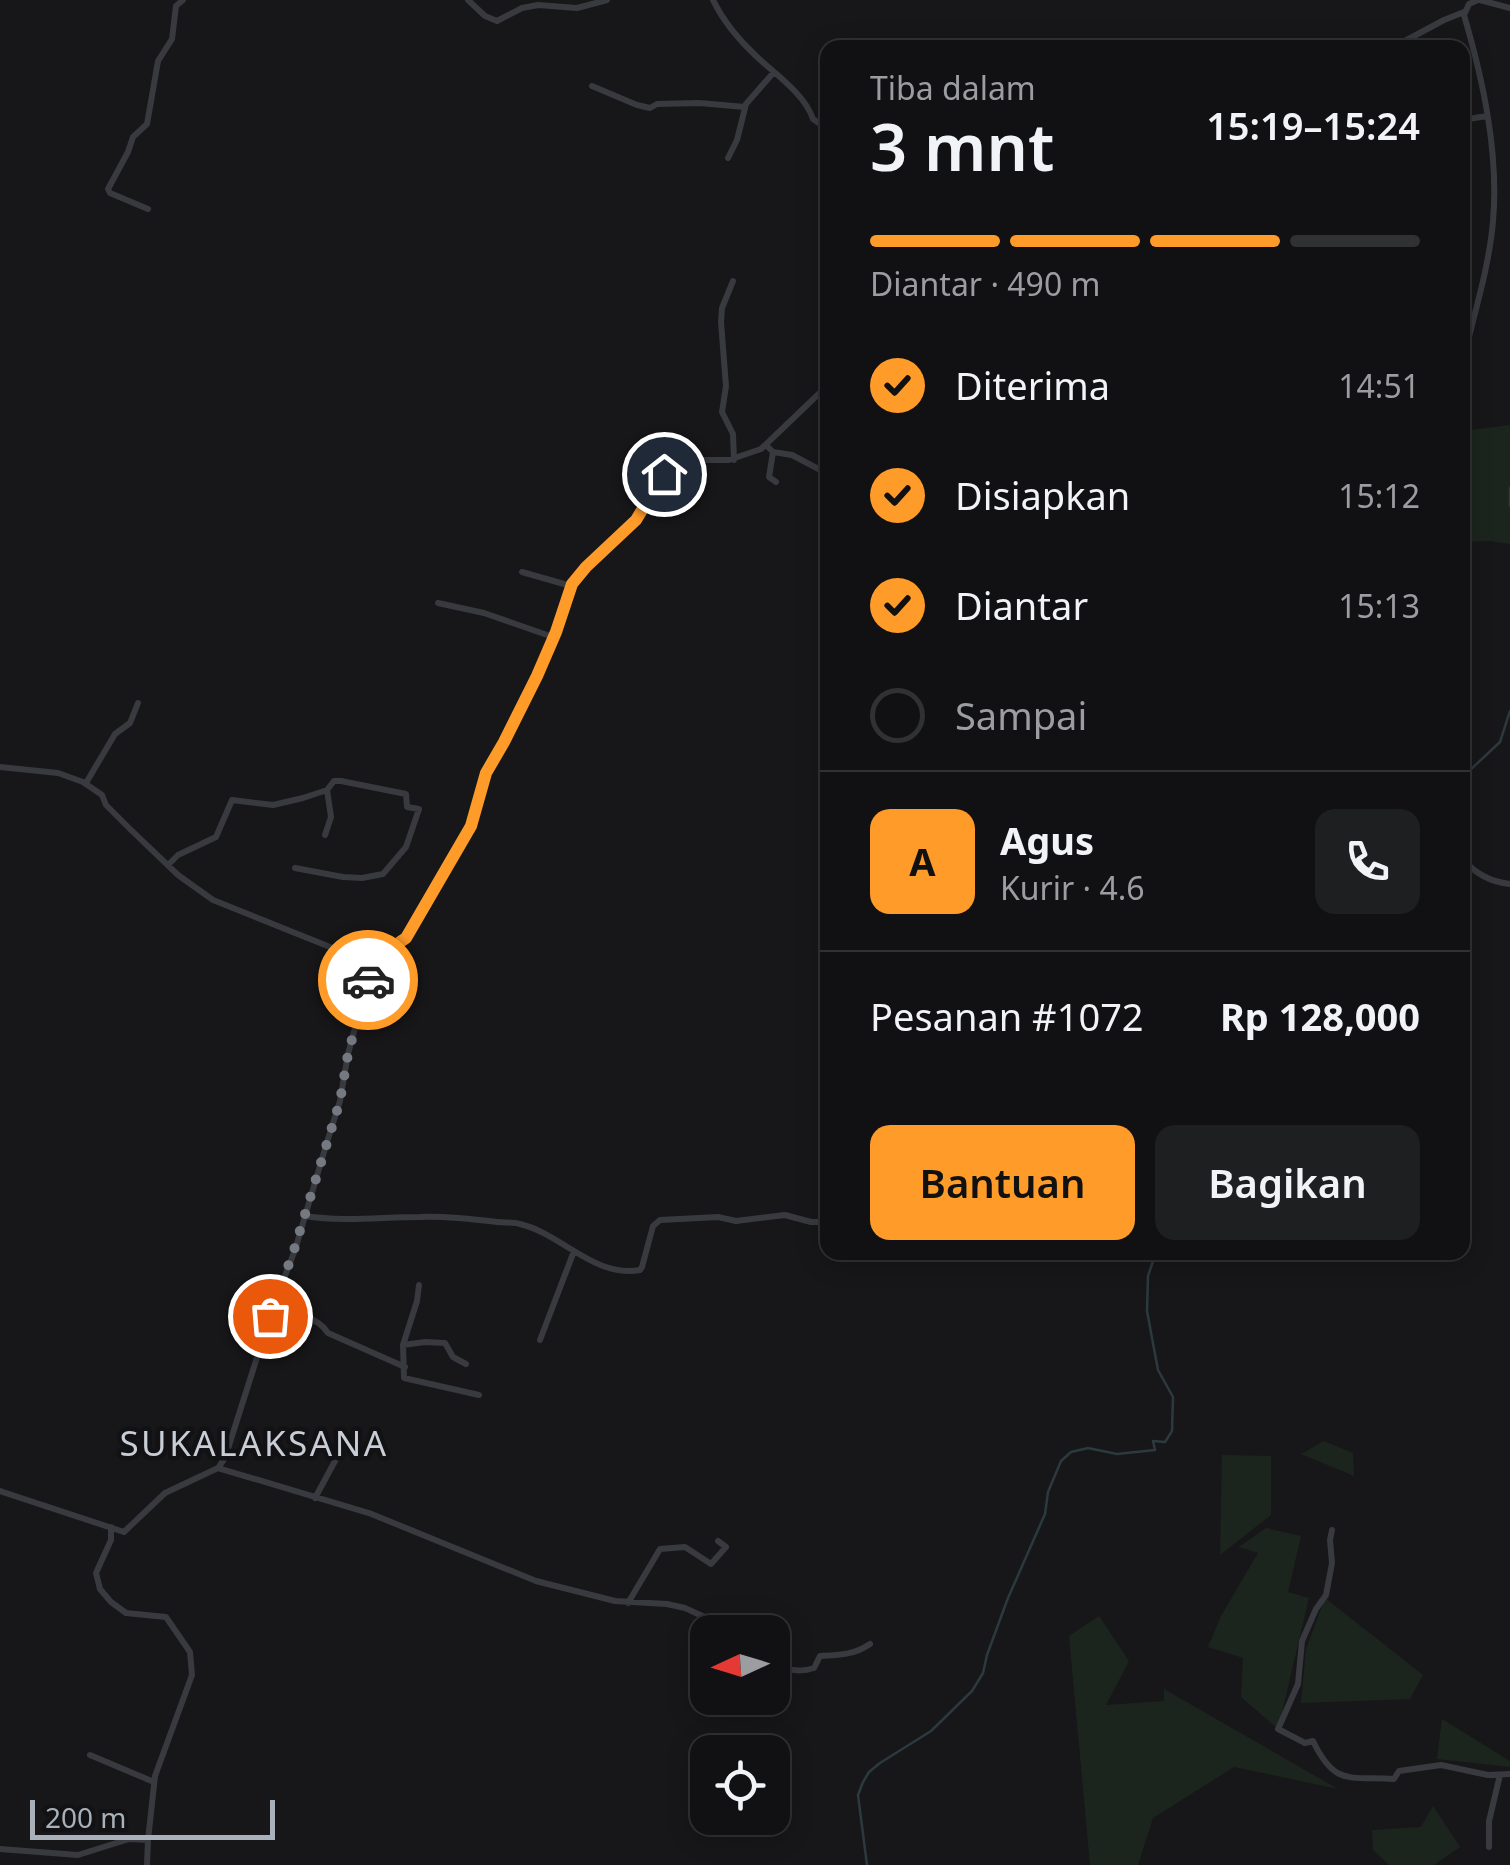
<!DOCTYPE html>
<html lang="id">
<meta charset="utf-8">
<style>
:root{--surface:#111113;--page:#1e1f21;--text:#f1f3f6;--muted:#9c9da0;--line:#303133;--accent:#ff9b29}
body{margin:0;font-family:"Noto Sans",sans-serif;background:var(--page);color:var(--text);height:100vh;display:flex;flex-direction:column;font-size:38px;white-space:nowrap}
*{box-sizing:border-box;margin:0}
p{font-size:32px;color:var(--muted)}
.icon{flex:none;width:55px;height:55px;fill:none;stroke:currentColor;stroke-width:2;stroke-linecap:round;stroke-linejoin:round}
.map{position:relative;flex:1;overflow:hidden}
.panel{position:absolute;left:820px;top:40px;width:650px;height:1220px;display:flex;flex-direction:column;background:var(--surface);border-radius:20px;box-shadow:0 5px 25px #0003,0 0 0 2px var(--line)}
.panel>*{flex:none}
.needle{width:65px;rotate:266deg}
.fabs{position:absolute;left:690px;top:1615px;display:grid;gap:20px}
.fabs a{display:grid;place-items:center;width:100px;height:100px;border-radius:20px;background:var(--surface);box-shadow:0 5px 25px #0003,0 0 0 2px var(--line);font-size:50px}
.scale{position:absolute;left:30px;bottom:25px;width:245px;box-sizing:border-box;padding-left:10px;border:5px solid #a8b0ba;border-top:0;font-size:28px;line-height:35px;white-space:nowrap;color:#a8b0ba;-webkit-text-stroke:8px #121214;paint-order:stroke}
.pin{position:absolute;display:grid;place-items:center;width:85px;height:85px;color:#fff;margin:-42px;border:5px solid #fff;border-radius:50%;box-shadow:0 2px 10px #0007}
.courier{position:absolute;display:grid;place-items:center;width:100px;height:100px;margin:-50px;border:8px solid #ff9b29;border-radius:50%;background:#fff;color:#222;box-shadow:0 2px 12px #0007}
.summary em{font-style:normal;font-weight:600}
.summary div{display:flex;flex-direction:column-reverse}
.summary{display:flex;align-items:center;justify-content:space-between;height:170px;padding:0 50px}
h1{font-size:65px;font-weight:600;line-height:75px}
.bar{display:grid;grid-template-columns:repeat(4,1fr);gap:15px 10px;align-content:center;height:120px;padding:0 50px}
.bar i{height:12px;border-radius:8px;background:var(--line)}
.bar .on{background:var(--accent)}
.bar p{grid-column:span 4}
.line{display:flex;align-items:center;gap:25px;padding:0 50px;border-top:2px solid var(--line)}
.line div{flex:1}
.round{display:grid;place-items:center;flex:none;width:105px;height:105px;border-radius:20px;background:var(--page)}
ol{padding:0 50px;list-style:none}
li{display:flex;align-items:center;gap:30px;height:110px}
li p{margin-inline-start:auto}
li .icon{padding:10px;border-radius:50%;background:var(--accent);color:#111;stroke-width:4}
li:last-child{color:var(--muted)}
li i{width:55px;height:55px;border:5px solid var(--line);border-radius:50%}
.button{display:flex;gap:20px;margin-top:auto;padding:20px 50px}
.button a{flex:1;height:115px;border-radius:20px;background:var(--accent);color:#111;font-size:40px;font-weight:600;line-height:115px;text-align:center}
.button a+a{background:var(--page);color:var(--text)}
.map>svg:first-child{display:block}
</style>
<div class="map">
<svg width="1510" height="1865" viewBox="0 0 1510 1865">
<rect width="100%" height="100%" fill="#171719"/>
<path fill="#1c251d" d="M 1510,425 L 1510,544 L 1490,541 L 1463,542 L 1463,431 Z
M 1324,1441 L 1353,1453 L 1354,1476 L 1301,1454 Z
M 1222,1455 L 1271,1456 L 1271,1515 L 1220,1555 Z
M 1266,1528 L 1301,1536 L 1288,1592 L 1309,1598 L 1278,1729 L 1241,1697 L 1243,1658 L 1208,1647 L 1221,1616 L 1258,1553 L 1239,1547 Z
M 1325,1598 L 1423,1675 L 1410,1699 L 1301,1703 L 1306,1649 Z
M 1099,1616 L 1129,1661 L 1106,1705 L 1164,1701 L 1164,1689 L 1338,1789 L 1234,1767 L 1153,1818 L 1138,1865 L 1090,1865 L 1069,1636 Z
M 1442,1719 L 1510,1761 L 1510,1767 L 1437,1759 Z
M 1433,1806 L 1460,1847 L 1434,1865 L 1389,1865 L 1373,1850 L 1372,1830 L 1421,1827 Z"/>
<g fill="none" stroke-linecap="round" stroke-linejoin="round">
<path stroke="#2c393f" stroke-width="2.5" d="M 1510,488 L 1510,506
M 1462,774 L 1468,772 L 1500,742 L 1510,711
M 867,1865 L 858,1795 L 863,1782 L 869,1772 L 880,1763 L 931,1731 L 972,1691 L 983,1673 L 987,1655 L 1008,1598 L 1045,1514 L 1048,1492 L 1061,1461 L 1071,1452 L 1088,1448 L 1117,1454 L 1155,1450 L 1153,1441 L 1165,1442 L 1172,1431 L 1173,1397 L 1158,1370 L 1147,1311 L 1148,1276 L 1156,1252"/>
<path stroke="#383a3f" stroke-width="6" d="M 468,0 L 485,16 L 497,21 L 522,8 L 538,5 L 577,8 L 607,0
M 713,0 C 723,21 739,40 756,56 C 774,73 805,94 813,119 L 823,126 L 822,131 L 828,137
M 1480,0 L 1510,8
M 1401,43 L 1444,20 L 1464,12
M 592,86 L 637,105 L 650,108 L 657,104 L 699,103 L 745,107
M 1462,120 L 1487,116
M 728,158 L 737,140 L 746,104 L 774,72
M 148,209 L 110,193 L 108,189 L 128,152 L 133,137 L 147,124 L 158,61 L 172,39 L 176,6 L 183,0
M 733,281 L 722,308 L 721,322 L 726,386 L 722,412 L 733,434 L 734,460
M 1462,365 C 1473,317 1489,269 1493,221 C 1499,153 1483,80 1464,15 L 1469,4 L 1478,0
M 766,445 L 773,452 L 792,455 L 828,474
M 773,452 L 769,477 L 776,482
M 522,572 L 571,586
M 438,603 L 484,613 L 553,637
M 0,767 L 58,773 L 83,782 L 102,795 L 106,805 L 129,828 L 178,875 L 213,900 L 355,957 L 371,969
M 86,783 L 115,734 L 130,723 L 138,703
M 1462,858 C 1475,874 1490,882 1510,884
M 168,865 L 178,855 L 216,837 L 232,800 L 273,805 L 303,798 L 327,790 L 331,817 L 325,835
M 295,868 L 343,877 L 362,878 L 383,874 L 406,847 L 419,809 L 407,807 L 406,794 L 341,781 L 334,781 L 327,790
M 305,1216 C 344,1222 381,1217 420,1217 C 446,1216 472,1219 497,1222 C 505,1223 513,1222 520,1224 C 562,1234 594,1278 640,1270 L 642,1267 L 653,1226 L 660,1220 L 718,1217 L 736,1221 L 785,1215 L 811,1222 L 828,1222
M 419,1285 L 417,1301 L 403,1345 L 404,1378 L 479,1395
M 272,1312 C 293,1314 315,1314 328,1333 L 405,1367
M 540,1340 L 574,1251
M 403,1345 L 425,1342 L 445,1343 L 453,1357 L 466,1364
M 218,1468 L 369,1513 L 536,1581 L 615,1601 L 667,1604 L 685,1608 L 737,1632
M 0,1491 L 124,1532 L 165,1493 L 218,1468 L 225,1458 L 274,1304 L 295,1250 L 327,1142 L 340,1101 L 348,1054 L 371,969 L 388,961 L 400,942 L 406,938 L 471,826 L 486,773 L 504,742 L 537,676 L 556,632 L 572,584 L 585,567 L 636,520 L 672,463 L 681,460 L 729,460 L 761,449 L 828,385
M 315,1498 L 335,1461 L 344,1437
M 111,1527 L 111,1540 L 96,1573 L 100,1589 L 111,1602 L 126,1613 L 166,1617 L 190,1652 L 192,1675 L 155,1776 L 148,1840 L 147,1865
M 1332,1530 L 1330,1540 L 1332,1563 L 1326,1595 L 1316,1609 L 1302,1641 L 1298,1684 L 1278,1729 L 1305,1743 L 1313,1741 C 1335,1787 1350,1776 1394,1779 L 1399,1771 L 1441,1765 L 1488,1775 L 1510,1774
M 628,1603 L 660,1549 L 685,1547 L 711,1564 L 726,1547 L 718,1541
M 772,1662 C 785,1670 799,1673 814,1668 L 820,1656 C 839,1655 854,1655 870,1644
M 90,1755 L 154,1782
M 1489,1847 L 1489,1821 L 1500,1775
M 0,1849 L 78,1855 L 129,1839 L 148,1840"/>
</g>
<g fill="none" stroke-linecap="round" stroke-linejoin="round">
<path stroke="#757a82" stroke-width="10" stroke-dasharray="0 18" d="M 270,1316 L 294,1250 L 340,1101 L 348,1054 L 368,980"/>
<path stroke="#ff9b29" stroke-width="12" d="M 368,980 L 371,970 L 388,961 L 400,942 L 406,938 L 471,826 L 486,773 L 504,742 L 537,676 L 556,632 L 572,584 L 586,567 L 636,520 L 664,474"/>
</g>
<g text-anchor="middle" stroke-width="9" stroke-linejoin="round" paint-order="stroke">
<g font-size="35" letter-spacing="2.5" fill="#c9ced6" stroke="#121214">
<text x="254" y="1456">SUKALAKSANA</text>
</g>
</g>
</svg>
<div class="fabs">
<a><svg class="needle" viewBox="-14 -14 28 28"><path d="M0-13l5 13h-10z" fill="#e53935"/><path d="M0 13l5-13h-10z" fill="#9c9da0"/></svg></a>
<a><svg class="icon" aria-label="locate" viewBox="0 0 24 24"><circle cx="12" cy="12" r="6"/><path d="M12 2v4M12 18v4M2 12h4M18 12h4"/></svg></a>
</div>
<div class="scale">200 m</div>
<div class="pin" style="left:270px;top:1316px;background:#ea580c"><svg class="icon" aria-label="bag" viewBox="0 0 24 24"><path d="M5 8h14l-1 12H6zM9 8a3 3 0 0 1 6 0"/></svg></div>
<div class="pin" style="left:664px;top:474px;background:#1f2937"><svg class="icon" aria-label="home" viewBox="0 0 24 24"><path d="M3 11l9-7 9 7M6 9v11h12V9"/></svg></div>
<div class="courier" style="left:368px;top:980px"><svg class="icon" aria-label="car" viewBox="0 0 24 24"><path d="M5 17H2v-5l4-1 3-4h7l3 4 3 1v5h-3M9 17h6M6 11h13"/><circle cx="7" cy="17" r="2"/><circle cx="17" cy="17" r="2"/></svg></div>
<section class="panel">
<div class="summary"><div><h1>3 mnt</h1><p>Tiba dalam</p></div><em>15:19–15:24</em></div>
<div class="bar"><i class="on"></i><i class="on"></i><i class="on"></i><i></i><p>Diantar · 490 m</p></div>
<ol>
<li><svg class="icon" aria-label="check" viewBox="0 0 24 24"><path d="M5 12l5 5 9-10"/></svg>Diterima<p>14:51</p></li>
<li><svg class="icon" aria-label="check" viewBox="0 0 24 24"><path d="M5 12l5 5 9-10"/></svg>Disiapkan<p>15:12</p></li>
<li><svg class="icon" aria-label="check" viewBox="0 0 24 24"><path d="M5 12l5 5 9-10"/></svg>Diantar<p>15:13</p></li>
<li><i></i>Sampai</li>
</ol>
<div class="line" style="height:180px"><b class="round" style="background:var(--accent);color:#111">A</b><div><b>Agus</b><p>Kurir · 4.6</p></div><a class="round"><svg class="icon" aria-label="phone" viewBox="0 0 24 24"><path d="M5 4h4l2 5-3 2q2 4 5 5l2-3 5 2v4C11 20 4 13 5 4z"/></svg></a></div>
<div class="line" style="height:130px"><div>Pesanan #1072</div><b>Rp 128,000</b></div>
<div class="button"><a>Bantuan</a><a>Bagikan</a></div>
</section>
</div>
